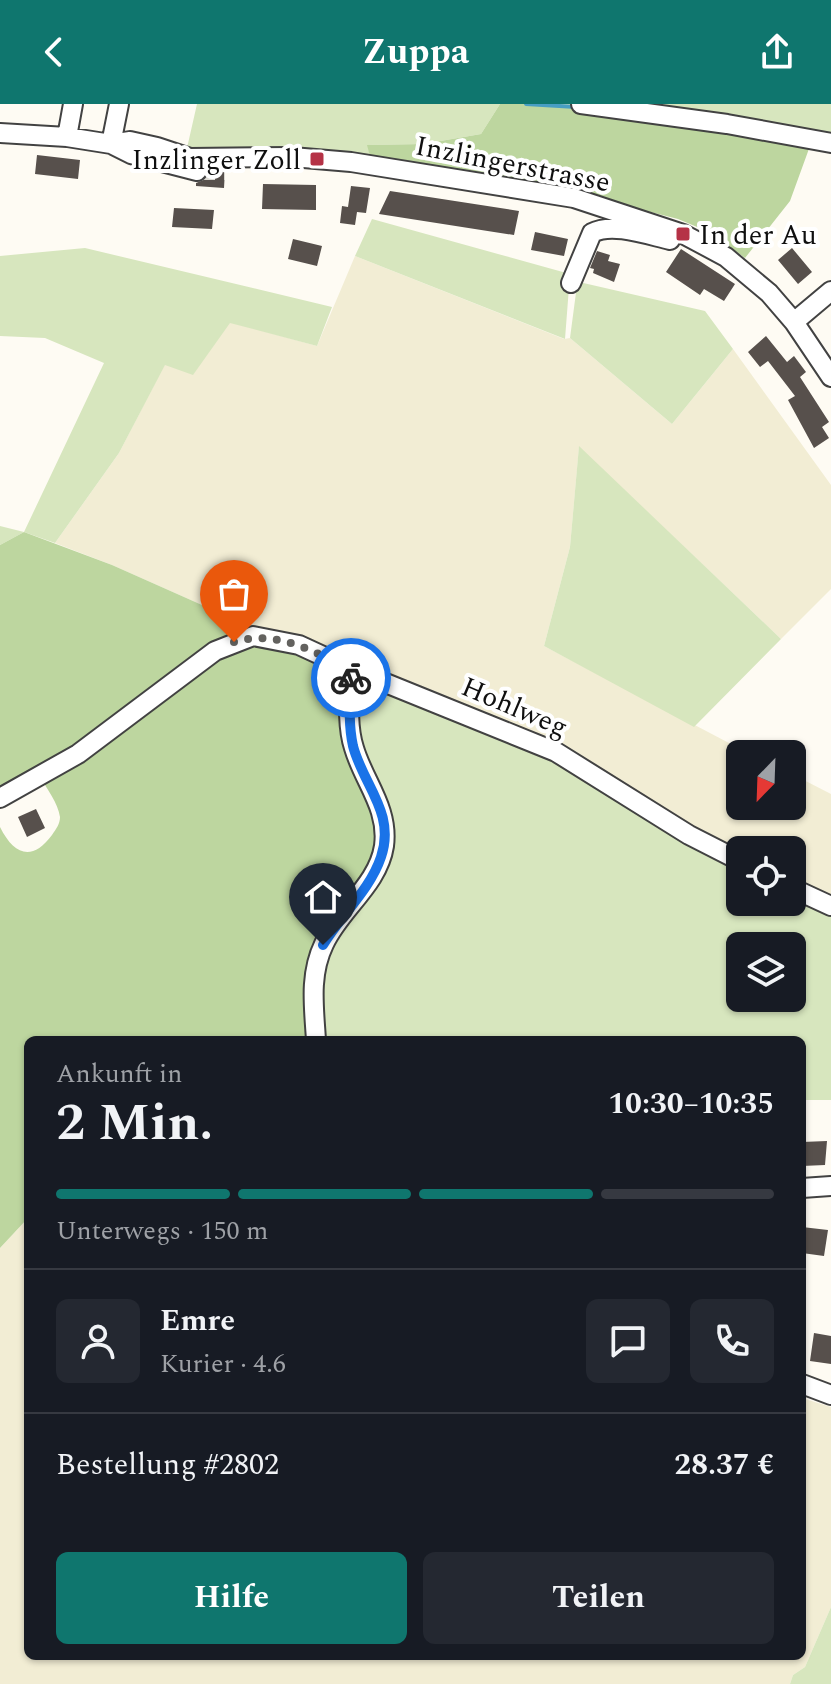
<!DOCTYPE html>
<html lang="de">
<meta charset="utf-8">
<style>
:root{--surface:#171b24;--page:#242831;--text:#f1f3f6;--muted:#9ea1a6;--line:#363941;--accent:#0f766e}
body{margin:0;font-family:Spectral,serif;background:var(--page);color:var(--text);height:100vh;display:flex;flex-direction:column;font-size:30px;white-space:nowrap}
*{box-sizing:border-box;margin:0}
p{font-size:26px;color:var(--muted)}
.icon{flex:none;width:44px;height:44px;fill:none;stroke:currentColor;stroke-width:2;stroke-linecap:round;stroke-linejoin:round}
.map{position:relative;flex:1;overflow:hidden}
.panel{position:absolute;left:24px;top:932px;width:782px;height:624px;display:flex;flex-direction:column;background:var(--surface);border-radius:12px;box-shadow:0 2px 6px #0004}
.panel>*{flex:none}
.needle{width:52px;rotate:203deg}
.tools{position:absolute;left:726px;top:636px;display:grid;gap:16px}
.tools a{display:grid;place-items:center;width:80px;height:80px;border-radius:12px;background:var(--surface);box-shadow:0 2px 6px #0004;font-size:40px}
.pin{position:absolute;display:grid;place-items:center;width:68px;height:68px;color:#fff;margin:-82px -34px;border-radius:50% 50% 50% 0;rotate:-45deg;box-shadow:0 0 8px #0007}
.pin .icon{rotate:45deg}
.courier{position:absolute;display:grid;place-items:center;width:80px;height:80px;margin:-40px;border:6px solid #1a73e8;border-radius:50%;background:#fff;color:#222;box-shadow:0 2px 10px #0007}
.head em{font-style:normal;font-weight:700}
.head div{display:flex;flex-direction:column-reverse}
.head{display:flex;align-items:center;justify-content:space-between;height:136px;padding:0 32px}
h1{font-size:52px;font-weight:700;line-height:60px}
.bar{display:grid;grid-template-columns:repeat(4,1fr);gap:12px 8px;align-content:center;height:96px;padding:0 32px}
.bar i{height:10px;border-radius:6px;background:var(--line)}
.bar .on{background:var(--accent)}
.bar p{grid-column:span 4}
.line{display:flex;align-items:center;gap:20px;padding:0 32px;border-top:2px solid var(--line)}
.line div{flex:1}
.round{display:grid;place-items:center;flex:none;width:84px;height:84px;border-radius:12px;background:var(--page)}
.action{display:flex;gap:16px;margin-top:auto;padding:16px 32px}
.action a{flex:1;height:92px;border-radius:12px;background:var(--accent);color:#fff;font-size:32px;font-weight:700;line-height:92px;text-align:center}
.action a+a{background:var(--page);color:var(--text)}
header{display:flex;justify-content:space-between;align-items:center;height:104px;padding:0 32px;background:var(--accent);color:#fff;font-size:36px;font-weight:700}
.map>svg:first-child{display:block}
</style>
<header><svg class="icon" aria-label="back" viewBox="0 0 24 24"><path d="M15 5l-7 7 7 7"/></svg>Zuppa<svg class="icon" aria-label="share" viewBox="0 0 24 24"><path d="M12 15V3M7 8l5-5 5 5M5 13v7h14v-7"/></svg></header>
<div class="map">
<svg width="831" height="1580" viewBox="0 0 831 1580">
<rect width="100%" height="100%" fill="#fefbf3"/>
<path fill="#f2edd4" d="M 355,152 L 564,235 L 570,234 L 672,320 L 733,245 L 831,381 L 831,485 L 781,535 L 579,343 L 570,443 L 544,542 L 750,650 L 740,650 L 740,702 L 792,702 L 792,670 L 831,690 L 831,798 L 792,780 L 792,746 L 740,746 L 740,754 L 439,598 L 264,523 L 236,529 L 229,513 L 112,461 L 55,439 L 119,349 L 165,260 L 193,270 L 230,218 L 317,242 Z
M 28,1114 L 28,1552 L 802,1552 L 802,1294 L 831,1303 L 831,1503 L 805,1563 L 793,1571 L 790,1580 L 0,1580 L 0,1144 Z"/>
<path fill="#d7e6be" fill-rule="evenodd" d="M 197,0 L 500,0 L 481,30 L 423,40 L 368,41 L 371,56 L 205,51 L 187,44 Z
M 560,0 L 831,0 L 831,40 L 726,28 Z
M 372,115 L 570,170 L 565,235 L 355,152 Z
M 85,144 L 332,203 L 317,242 L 230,219 L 193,271 L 165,261 L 119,349 L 55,439 L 24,428 L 0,441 L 0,422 L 24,428 L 104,259 L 45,234 L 0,232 L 0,152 Z
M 579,178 L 705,207 L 733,245 L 672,320 L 570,234 L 577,181 Z
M 579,342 L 781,535 L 694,623 L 544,542 L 570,443 Z
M 362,578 L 553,651 L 740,759 L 740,798 L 792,798 L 792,787 L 831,805 L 831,996 L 802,996 L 802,936 L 320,936 L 318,884 L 361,648 L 353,595 ZM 740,842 L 792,842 L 792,894 L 740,894 Z
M 831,1503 L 831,1580 L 790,1580 L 793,1571 L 805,1563 Z"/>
<path fill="#bdd69f" d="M 500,0 L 560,0 L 810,42 L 790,97 L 745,154 L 709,128 L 678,115 L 607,97 L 371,56 L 367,41 L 423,40 L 481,30 Z
M 24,428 L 112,461 L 229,513 L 237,530 L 299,547 L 343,566 L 379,714 L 377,754 L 324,833 L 313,936 L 28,936 L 28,1114 L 0,1144 L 0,723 C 14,751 32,758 52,731 C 56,725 60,720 60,713 C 58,699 47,685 40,673 L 0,694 L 0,441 Z"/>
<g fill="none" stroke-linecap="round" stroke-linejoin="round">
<path stroke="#489ec3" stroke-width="4" d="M 526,0 L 576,3"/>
</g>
<path fill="#57504c" d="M 37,51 L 80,56 L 78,75 L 35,70 Z
M 209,66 L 225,66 L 224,84 L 196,82 L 196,79 L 206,75 Z
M 263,80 L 316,81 L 316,106 L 262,105 Z
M 351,82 L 370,84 L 366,109 L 357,108 L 355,121 L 340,119 L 342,102 L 348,103 Z
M 390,87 L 519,107 L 514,131 L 379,110 Z
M 174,104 L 214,106 L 212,125 L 172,123 Z
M 535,128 L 568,135 L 564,152 L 531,146 Z
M 293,135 L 322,142 L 317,162 L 288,155 Z
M 792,144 L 812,168 L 798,180 L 778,156 Z
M 681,145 L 735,180 L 724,197 L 704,185 L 700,191 L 666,168 Z
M 597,147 L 610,151 L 608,157 L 620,160 L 614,178 L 593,169 L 594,165 L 590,164 Z
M 766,232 L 787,258 L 794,252 L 806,268 L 800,273 L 829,318 L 822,323 L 829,334 L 814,344 L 788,296 L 795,292 L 768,257 L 760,263 L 748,248 Z
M 36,705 L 45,724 L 27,733 L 18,713 Z
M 827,1037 L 825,1061 L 802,1062 L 802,1038 Z
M 802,1123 L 828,1126 L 824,1152 L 802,1149 Z
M 814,1229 L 831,1232 L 831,1260 L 810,1257 Z"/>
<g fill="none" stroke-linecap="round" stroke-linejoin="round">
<path stroke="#dad8d1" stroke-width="18" stroke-dasharray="18 9" stroke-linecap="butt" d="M 197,67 L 225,67"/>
<defs>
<path id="minor" d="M 581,0 L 727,20 L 831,39
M 0,29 L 67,33 L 111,40 L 130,37 L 157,43 L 190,54 L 292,53 L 351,58 L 574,94 L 683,130 L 726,153 L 769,189 L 794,218 L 831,273
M 67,33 L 73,0
M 111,40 L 131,50 L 197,67
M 111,40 L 119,0
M 571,179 L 592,129 C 612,118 648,131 670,136
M 794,218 L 831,187
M 0,694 L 78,650 L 215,547 L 253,532 L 299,541 L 351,565 L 556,648 L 689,731 L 740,757
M 792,784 L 831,802
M 316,936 C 314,903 309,871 324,840 C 340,805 378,781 384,742 C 389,704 364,678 354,644 C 346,619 350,591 351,565
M 802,1084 L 831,1082
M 802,1280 L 831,1291"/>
</defs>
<use href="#minor" stroke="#424242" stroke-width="22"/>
<use href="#minor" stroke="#fff" stroke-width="18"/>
</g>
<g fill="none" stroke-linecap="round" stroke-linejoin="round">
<path stroke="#63625f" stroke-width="8" stroke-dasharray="0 14.4" d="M 234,538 C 277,525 313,548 351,565 L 351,574"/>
<path stroke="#1a73e8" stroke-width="10" d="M 323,841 C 341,811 370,786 381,753 C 396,709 363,681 353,642 C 348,619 350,597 351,574"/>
</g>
<g fill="#b53246" stroke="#fff" stroke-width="3">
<rect x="309" y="47" width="16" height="16" rx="4"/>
<rect x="675" y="122" width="16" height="16" rx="4"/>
</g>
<g text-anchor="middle" stroke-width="8" stroke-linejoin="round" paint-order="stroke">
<g font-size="28" fill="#0f0f0f" stroke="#fff" text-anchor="end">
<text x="301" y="65">Inzlinger Zoll</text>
<text x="699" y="140" text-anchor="start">In der Au</text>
</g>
<g font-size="28" fill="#0f0f0f" stroke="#fff">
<text transform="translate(513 59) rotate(11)" y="10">Inzlingerstrasse</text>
<text transform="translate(515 602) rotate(23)" y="10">Hohlweg</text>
</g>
</g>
</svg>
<div class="tools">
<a><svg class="needle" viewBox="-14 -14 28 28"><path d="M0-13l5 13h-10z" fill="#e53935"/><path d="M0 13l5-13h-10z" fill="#9ea1a6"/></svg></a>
<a><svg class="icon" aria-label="locate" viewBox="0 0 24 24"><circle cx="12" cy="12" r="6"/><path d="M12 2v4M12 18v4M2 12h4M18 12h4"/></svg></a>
<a><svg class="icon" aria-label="layers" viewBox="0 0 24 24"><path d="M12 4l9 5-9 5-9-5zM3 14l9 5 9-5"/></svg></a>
</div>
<div class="pin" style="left:234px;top:538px;background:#ea580c"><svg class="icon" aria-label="bag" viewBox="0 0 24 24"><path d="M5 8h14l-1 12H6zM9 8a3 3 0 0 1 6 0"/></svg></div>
<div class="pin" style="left:323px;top:841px;background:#1f2937"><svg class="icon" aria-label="home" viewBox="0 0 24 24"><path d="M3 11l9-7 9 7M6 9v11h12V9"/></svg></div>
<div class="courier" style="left:351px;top:574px"><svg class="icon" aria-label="bike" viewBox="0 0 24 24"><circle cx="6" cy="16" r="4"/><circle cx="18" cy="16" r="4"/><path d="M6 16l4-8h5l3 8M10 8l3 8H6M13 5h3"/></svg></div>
<section class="panel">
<div class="head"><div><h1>2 Min.</h1><p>Ankunft in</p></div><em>10:30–10:35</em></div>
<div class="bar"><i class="on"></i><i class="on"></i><i class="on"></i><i></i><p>Unterwegs · 150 m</p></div>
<div class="line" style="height:144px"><a class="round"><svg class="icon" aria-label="person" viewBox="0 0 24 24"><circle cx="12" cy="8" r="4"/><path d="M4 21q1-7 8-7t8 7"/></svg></a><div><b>Emre</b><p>Kurier · 4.6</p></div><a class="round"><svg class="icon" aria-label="chat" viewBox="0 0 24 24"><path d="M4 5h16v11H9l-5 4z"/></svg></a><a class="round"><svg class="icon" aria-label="phone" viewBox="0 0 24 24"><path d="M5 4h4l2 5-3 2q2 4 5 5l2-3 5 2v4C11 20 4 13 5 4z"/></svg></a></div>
<div class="line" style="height:104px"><div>Bestellung #2802</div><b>28.37 €</b></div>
<div class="action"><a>Hilfe</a><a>Teilen</a></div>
</section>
</div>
